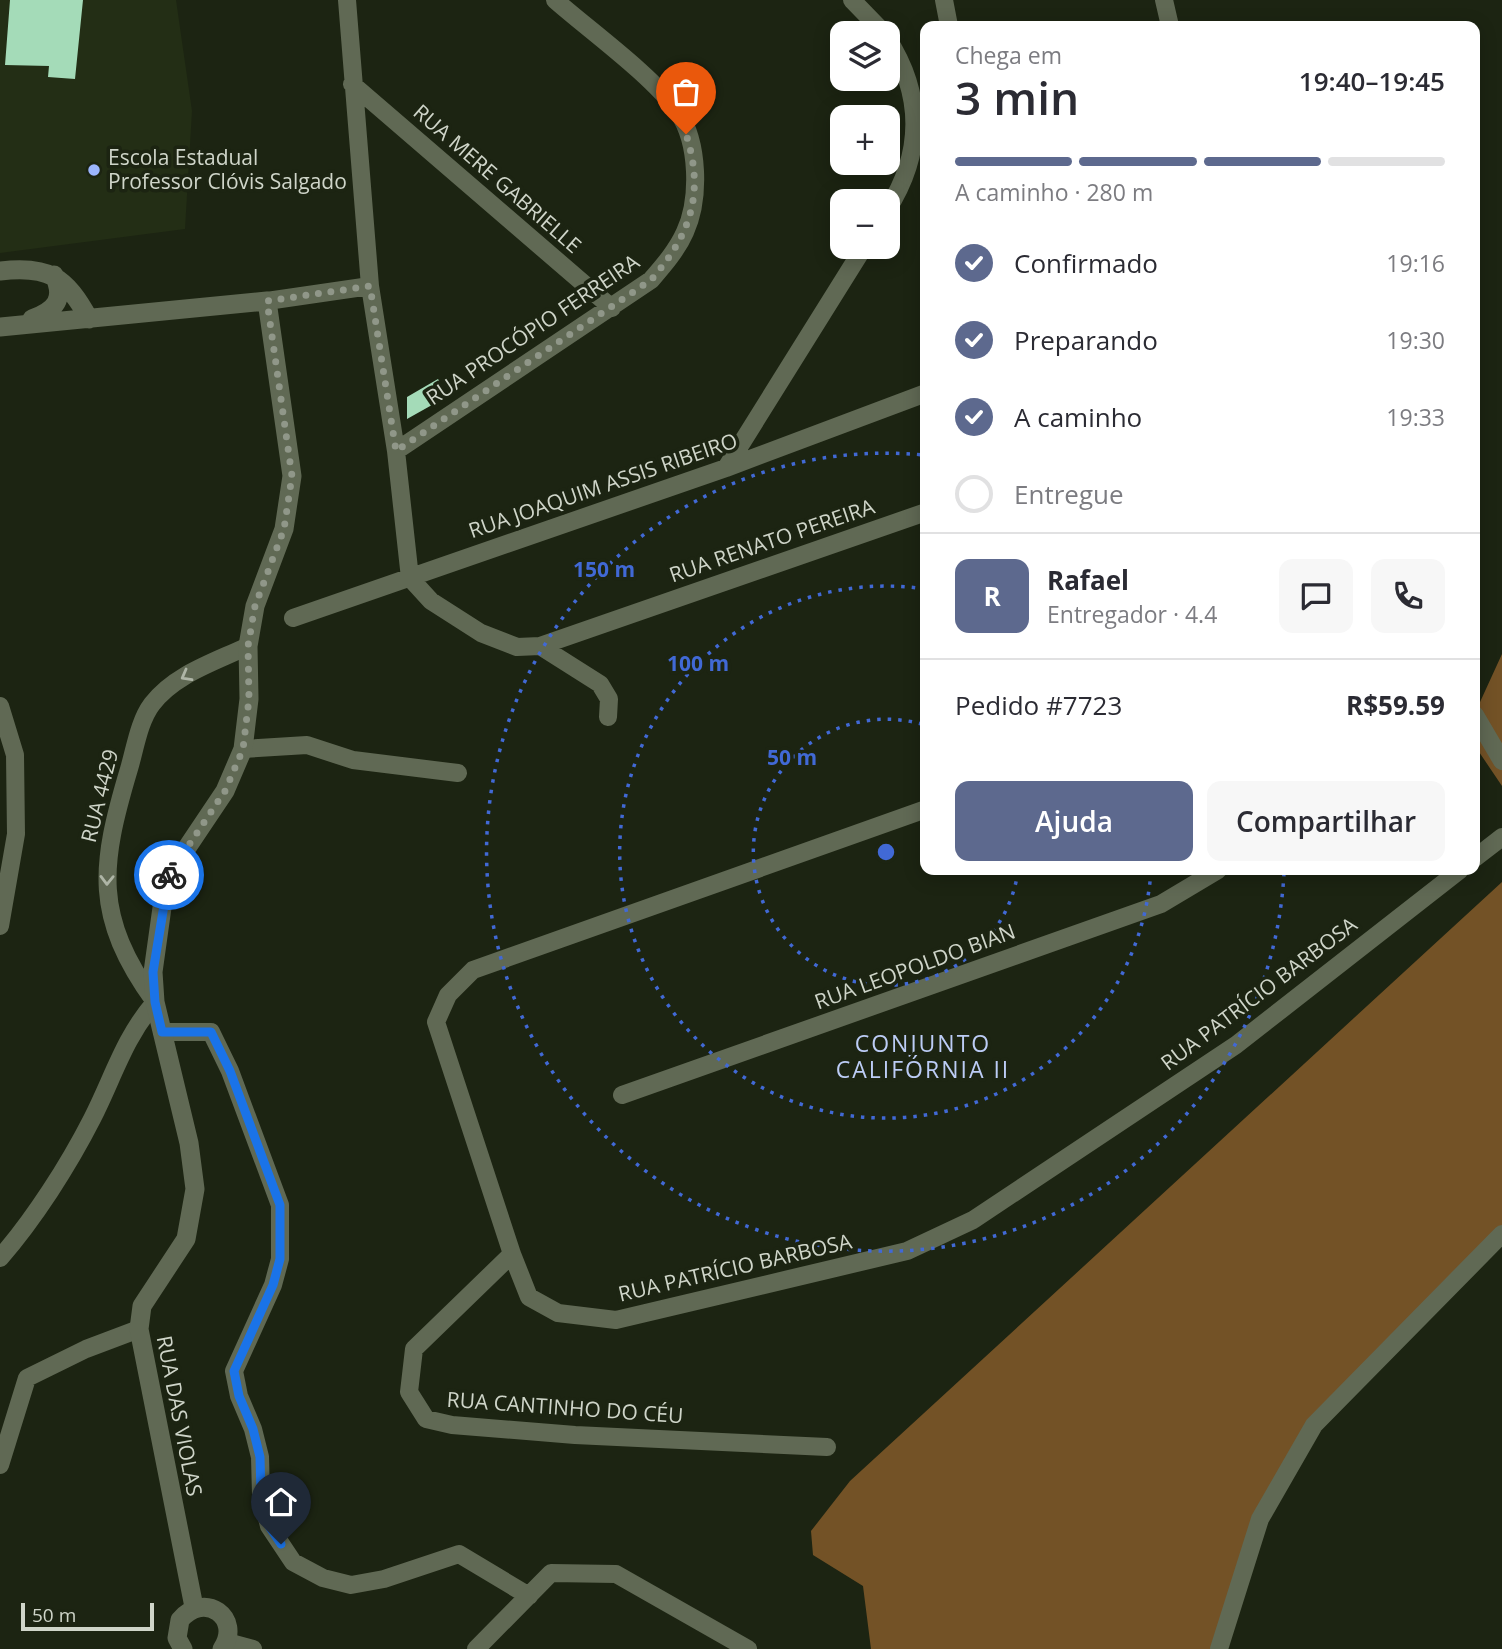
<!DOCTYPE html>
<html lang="pt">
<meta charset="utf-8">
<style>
:root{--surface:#fff;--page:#f7f7f7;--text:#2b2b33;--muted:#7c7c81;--line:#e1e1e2;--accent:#5d698e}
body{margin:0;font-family:"Open Sans",sans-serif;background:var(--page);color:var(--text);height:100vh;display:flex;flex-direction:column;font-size:26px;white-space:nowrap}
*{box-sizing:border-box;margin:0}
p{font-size:23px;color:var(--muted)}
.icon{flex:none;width:38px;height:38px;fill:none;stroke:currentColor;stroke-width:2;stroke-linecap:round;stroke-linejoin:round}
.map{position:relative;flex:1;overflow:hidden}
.side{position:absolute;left:920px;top:21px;width:560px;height:854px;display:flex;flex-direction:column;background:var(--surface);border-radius:14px;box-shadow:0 4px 18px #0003}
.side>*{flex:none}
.buttons{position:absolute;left:830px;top:21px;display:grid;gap:14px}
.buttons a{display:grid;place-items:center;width:70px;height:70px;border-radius:14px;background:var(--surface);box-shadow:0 4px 18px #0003;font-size:35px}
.scale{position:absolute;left:21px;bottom:18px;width:133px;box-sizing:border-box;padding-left:7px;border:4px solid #cfd5c9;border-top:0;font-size:19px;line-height:24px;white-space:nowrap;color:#cfd5c9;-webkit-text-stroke:5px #1c2412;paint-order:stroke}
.pin{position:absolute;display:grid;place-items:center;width:60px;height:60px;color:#fff;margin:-72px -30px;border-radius:50% 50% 50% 0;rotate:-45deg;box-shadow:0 0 7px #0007}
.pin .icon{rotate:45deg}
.courier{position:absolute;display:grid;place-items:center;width:70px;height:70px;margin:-35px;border:5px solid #1a73e8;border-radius:50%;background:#fff;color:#222;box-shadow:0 2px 9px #0007}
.overview em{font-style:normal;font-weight:600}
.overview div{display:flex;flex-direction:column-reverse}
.overview{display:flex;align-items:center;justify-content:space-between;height:119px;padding:0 35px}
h1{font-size:46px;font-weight:600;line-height:52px}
.bar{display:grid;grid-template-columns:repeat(4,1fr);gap:10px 7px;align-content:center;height:84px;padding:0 35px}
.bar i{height:9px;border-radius:5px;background:var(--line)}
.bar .on{background:var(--accent)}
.bar p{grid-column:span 4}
.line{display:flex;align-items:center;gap:18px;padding:0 35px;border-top:2px solid var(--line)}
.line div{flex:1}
.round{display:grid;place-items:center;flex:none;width:74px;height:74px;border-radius:14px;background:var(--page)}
ol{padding:0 35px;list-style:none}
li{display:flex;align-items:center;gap:21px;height:77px}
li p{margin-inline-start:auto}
li .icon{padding:7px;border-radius:50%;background:var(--accent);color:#fff;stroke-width:4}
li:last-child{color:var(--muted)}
li i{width:38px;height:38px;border:4px solid var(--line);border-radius:50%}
.primary-button{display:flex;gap:14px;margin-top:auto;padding:14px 35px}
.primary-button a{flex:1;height:80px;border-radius:14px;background:var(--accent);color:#fff;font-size:28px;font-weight:600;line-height:80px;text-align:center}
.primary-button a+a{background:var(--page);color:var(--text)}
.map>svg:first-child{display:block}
</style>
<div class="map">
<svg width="1502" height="1649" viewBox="0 0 1502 1649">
<rect width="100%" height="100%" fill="#1c2412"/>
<path fill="#232e15" d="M 0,0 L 176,0 L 192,111 L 185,229 L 0,253 Z"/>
<path fill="#735226" d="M 1502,654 L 1502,786 L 1475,746 L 1475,713 Z
M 1502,882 L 1502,1230 L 1313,1423 L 1258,1517 L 1217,1649 L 871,1649 L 863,1586 L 813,1555 L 811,1531 L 850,1481 Z"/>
<path fill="#a4dbb8" d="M 10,0 L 83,0 L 75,79 L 48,77 L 49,66 L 5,65 Z
M 438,379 L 448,396 L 407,419 L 407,397 Z"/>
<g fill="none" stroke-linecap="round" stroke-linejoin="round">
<path stroke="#606954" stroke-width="18" d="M 347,0 L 370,286 L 396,451 L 410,578 L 431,601 L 481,633 L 517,647 L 540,646 L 926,512
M 852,0 L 884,33
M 944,0 L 949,26
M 1164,0 L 1170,26
M 887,38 C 924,95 923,154 887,210
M 352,84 L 612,308
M 267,301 L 370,286
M 396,451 L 651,280 C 664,265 677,250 685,232 C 700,199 699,143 678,112 C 653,76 589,30 555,0
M 726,468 L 864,247
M 293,618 L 726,468 L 926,393
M 540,646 L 600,684 L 609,699 L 608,717
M 0,706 L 15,755 L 16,834 L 0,926
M 1475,715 L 1502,761
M 243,749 L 307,745 L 353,760 L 458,773
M 926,809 L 473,970 L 448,995 L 436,1022 L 512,1254 L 529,1297 L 558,1313 L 616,1320 L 907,1251 L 973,1220 L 1236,1045 L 1460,870
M 1475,858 L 1502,837
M 162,1032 L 211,1032 L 230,1071 L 280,1205 L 280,1259 L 273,1285 L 234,1371 L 239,1396 L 253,1429 L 260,1457 L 261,1495 L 269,1526 L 293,1562 L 323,1578 L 351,1585 L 384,1579 L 459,1554 L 529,1596
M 622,1095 L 1161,904 L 1218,870
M 512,1254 L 414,1349 L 409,1392 L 426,1419 L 452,1425 L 575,1435 L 827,1447
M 0,1258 C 34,1219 68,1166 92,1119 C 113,1078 124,1038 155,1002 C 93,916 100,866 129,769 C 135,749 139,721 152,704 C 175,674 215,662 248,646
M 0,1465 L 27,1378 L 86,1349 L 139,1329
M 227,1642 L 253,1649
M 476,1649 L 551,1573 L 616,1574 L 748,1649
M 1219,1649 L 1260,1519 L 1314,1425 L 1502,1234"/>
<path stroke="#606954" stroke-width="19" d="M 0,271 C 49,265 66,277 89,319
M 32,319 C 56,310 65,299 54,275
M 0,327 L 267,301 L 292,476 L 284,529 L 255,606 L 248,646 L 249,699 L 243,749 L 225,791 L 166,879 L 153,972 L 155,1002 L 189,1143 L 195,1189 L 186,1239 L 142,1306 L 139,1329 L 194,1607
M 183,1649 L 177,1638 L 180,1620 C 204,1590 243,1618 222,1649"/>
</g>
<defs><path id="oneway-chevron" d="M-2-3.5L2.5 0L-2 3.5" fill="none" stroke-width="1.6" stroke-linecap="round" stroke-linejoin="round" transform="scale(1.75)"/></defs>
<g stroke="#aeb5a6">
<use href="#oneway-chevron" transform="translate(186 676) rotate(151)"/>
<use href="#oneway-chevron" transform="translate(107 880) rotate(91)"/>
</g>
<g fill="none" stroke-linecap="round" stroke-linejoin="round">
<path stroke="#909789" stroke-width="7" stroke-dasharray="0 12.6" d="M 169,875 L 225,791 L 243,749 L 249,699 L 248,646 L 255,606 L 284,529 L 292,476 L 267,301 L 370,286 L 396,451 L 651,280 C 691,234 705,193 686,134"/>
<path stroke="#1a73e8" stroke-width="9" d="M 169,875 L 153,972 L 155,1002 L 162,1032 L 211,1032 L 230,1071 L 280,1205 L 280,1259 L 273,1285 L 234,1371 L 239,1396 L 253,1429 L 260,1457 L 261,1495 L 269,1526 L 281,1544"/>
</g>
<g fill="none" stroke="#4169d5" stroke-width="3.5" stroke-dasharray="3.5 7">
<path d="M1018 871A133 133 0 1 1 925 725"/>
<path d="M1151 871A266 266 0 1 1 925 589"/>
<path d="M1284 873A399 399 0 1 1 924 455"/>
</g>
<circle fill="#9bb5fd" stroke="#1c2412" stroke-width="2.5" cx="94" cy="170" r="7"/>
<g text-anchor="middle" stroke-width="7" stroke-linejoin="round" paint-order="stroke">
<g font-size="21" fill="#cfd5c9" stroke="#1c2412" text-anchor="start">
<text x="108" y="165">Escola Estadual<tspan x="108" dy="24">Professor Clóvis Salgado</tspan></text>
</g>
<g font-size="21" fill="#cfd5c9" stroke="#1c2412">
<text transform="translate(497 179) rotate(41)" y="7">RUA MERE GABRIELLE</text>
<text transform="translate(533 330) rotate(-34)" y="7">RUA PROCÓPIO FERREIRA</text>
<text transform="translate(603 486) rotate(-19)" y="7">RUA JOAQUIM ASSIS RIBEIRO</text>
<text transform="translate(772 541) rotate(-19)" y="7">RUA RENATO PEREIRA</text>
<text transform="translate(100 796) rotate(-76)" y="7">RUA 4429</text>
<text transform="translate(915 967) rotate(-20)" y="7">RUA LEOPOLDO BIAN</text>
<text transform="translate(1259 994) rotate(-37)" y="7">RUA PATRÍCIO BARBOSA</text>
<text transform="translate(735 1268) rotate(-13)" y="7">RUA PATRÍCIO BARBOSA</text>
<text transform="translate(565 1408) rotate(4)" y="7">RUA CANTINHO DO CÉU</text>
<text transform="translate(179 1416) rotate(79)" y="7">RUA DAS VIOLAS</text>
</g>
<g font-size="23" letter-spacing="2" fill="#bcccf5" stroke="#1c2412">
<text x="923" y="1052">CONJUNTO<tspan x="923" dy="26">CALIFÓRNIA II</tspan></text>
</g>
</g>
<circle cx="886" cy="852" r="10" fill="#4169d5" stroke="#1c2412" stroke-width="3.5"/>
<g font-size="21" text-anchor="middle" font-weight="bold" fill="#4169d5" stroke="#1c2412" stroke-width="7" stroke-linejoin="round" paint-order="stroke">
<text x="604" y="577">150 m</text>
<text x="698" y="671">100 m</text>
<text x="792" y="765">50 m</text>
</g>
</svg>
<div class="buttons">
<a><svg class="icon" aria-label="layers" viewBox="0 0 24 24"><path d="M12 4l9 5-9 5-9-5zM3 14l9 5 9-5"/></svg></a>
<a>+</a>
<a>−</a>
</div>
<div class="scale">50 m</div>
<div class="pin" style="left:686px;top:134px;background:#ea580c"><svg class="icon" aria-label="bag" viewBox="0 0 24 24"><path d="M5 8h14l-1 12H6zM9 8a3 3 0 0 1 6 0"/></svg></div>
<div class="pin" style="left:281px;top:1544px;background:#1f2937"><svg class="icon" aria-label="home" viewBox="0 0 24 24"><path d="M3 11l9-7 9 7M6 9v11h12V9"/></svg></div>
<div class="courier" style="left:169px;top:875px"><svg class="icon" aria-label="bike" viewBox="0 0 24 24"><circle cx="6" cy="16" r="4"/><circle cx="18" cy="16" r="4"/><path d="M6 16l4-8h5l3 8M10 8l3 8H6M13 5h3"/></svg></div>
<section class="side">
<div class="overview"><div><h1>3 min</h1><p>Chega em</p></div><em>19:40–19:45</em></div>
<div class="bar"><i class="on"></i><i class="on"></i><i class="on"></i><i></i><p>A caminho · 280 m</p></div>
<ol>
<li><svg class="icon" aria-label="check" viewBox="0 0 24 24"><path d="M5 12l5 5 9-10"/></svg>Confirmado<p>19:16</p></li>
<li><svg class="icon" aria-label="check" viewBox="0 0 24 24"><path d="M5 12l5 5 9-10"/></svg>Preparando<p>19:30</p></li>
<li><svg class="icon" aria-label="check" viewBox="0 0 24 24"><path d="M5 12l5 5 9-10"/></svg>A caminho<p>19:33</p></li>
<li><i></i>Entregue</li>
</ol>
<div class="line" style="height:126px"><b class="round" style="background:var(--accent);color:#fff">R</b><div><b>Rafael</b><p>Entregador · 4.4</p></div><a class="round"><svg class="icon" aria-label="chat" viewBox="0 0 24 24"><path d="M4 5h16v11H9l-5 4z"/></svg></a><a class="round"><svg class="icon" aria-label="phone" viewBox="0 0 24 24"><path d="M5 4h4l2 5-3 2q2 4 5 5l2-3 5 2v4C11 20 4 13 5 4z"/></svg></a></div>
<div class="line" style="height:91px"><div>Pedido #7723</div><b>R$59.59</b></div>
<div class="primary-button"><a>Ajuda</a><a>Compartilhar</a></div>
</section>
</div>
